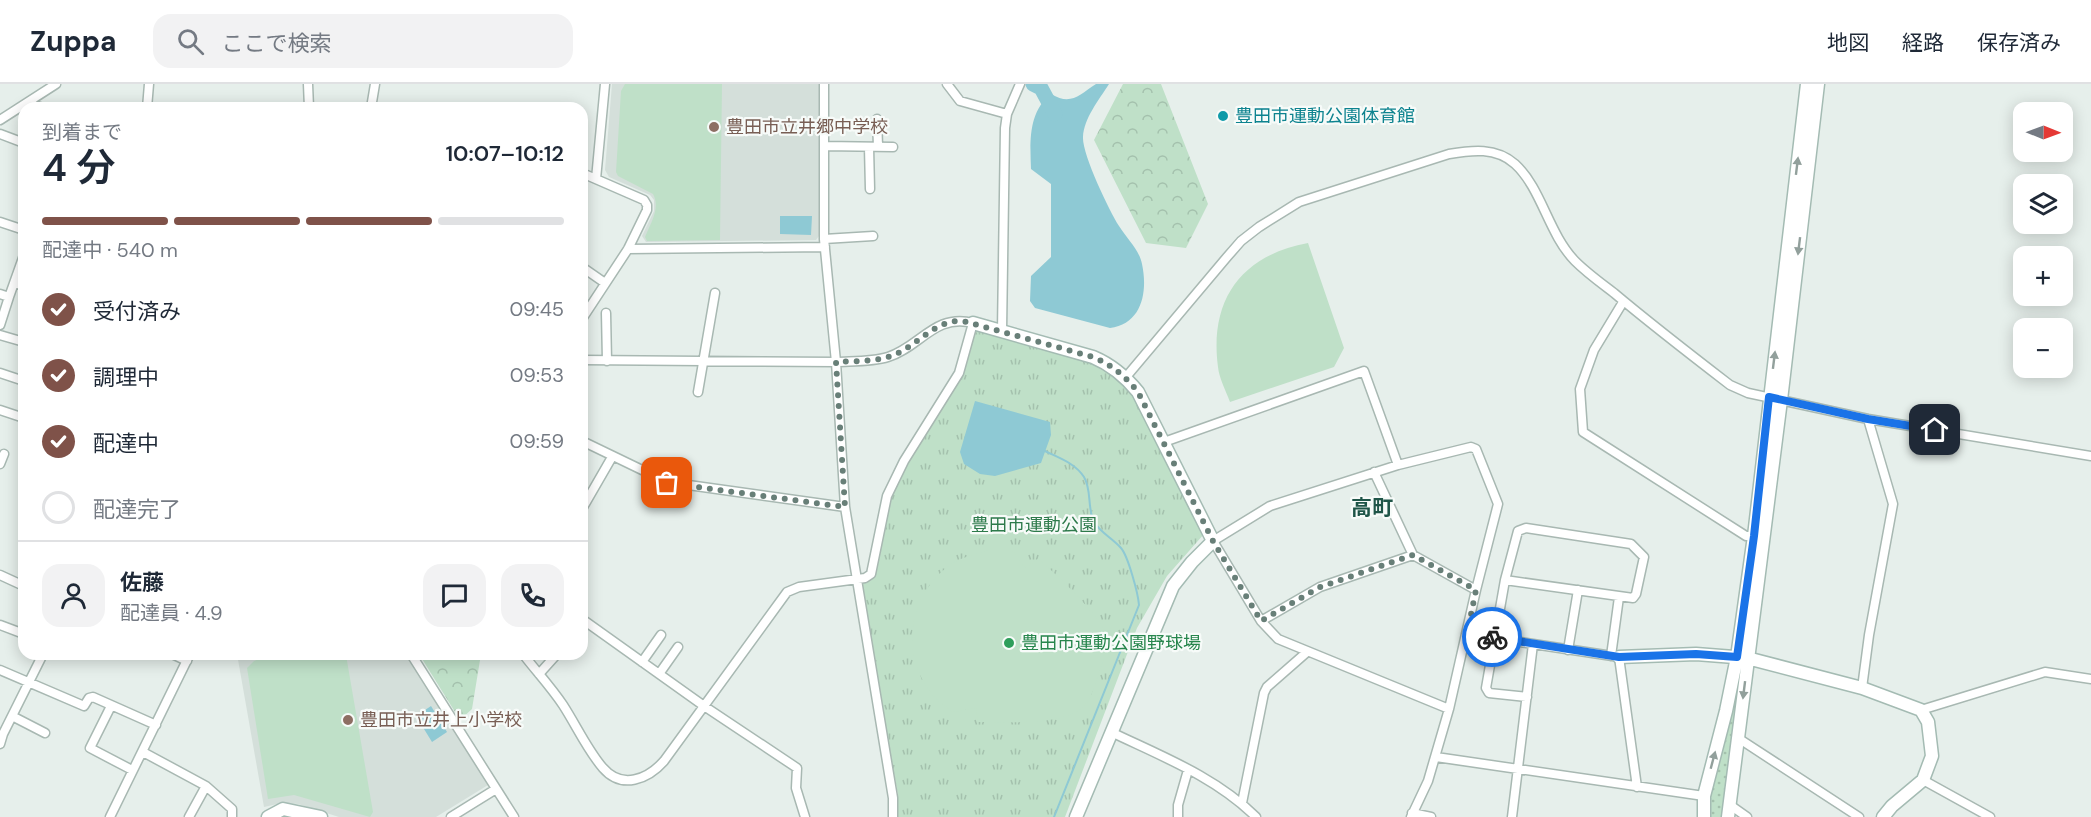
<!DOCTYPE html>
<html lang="ja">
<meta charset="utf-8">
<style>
:root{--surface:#fff;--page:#f2f2f3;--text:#1f2937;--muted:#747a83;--line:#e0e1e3;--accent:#7f5249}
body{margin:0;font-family:"DM Sans","Noto Sans JP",sans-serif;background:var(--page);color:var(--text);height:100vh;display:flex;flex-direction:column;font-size:22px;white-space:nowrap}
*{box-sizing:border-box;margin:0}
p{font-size:20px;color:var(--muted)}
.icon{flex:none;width:33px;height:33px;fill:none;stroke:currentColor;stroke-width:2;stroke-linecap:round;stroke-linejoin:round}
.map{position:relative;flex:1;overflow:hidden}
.side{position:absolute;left:18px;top:18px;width:570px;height:558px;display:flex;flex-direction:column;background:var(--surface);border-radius:18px;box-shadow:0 3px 15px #0003}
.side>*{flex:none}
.needle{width:39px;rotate:91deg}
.fabs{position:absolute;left:2013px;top:18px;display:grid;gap:12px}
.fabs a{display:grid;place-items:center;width:60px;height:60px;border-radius:12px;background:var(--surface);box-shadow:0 3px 15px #0003;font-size:30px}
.pin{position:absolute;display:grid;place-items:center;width:51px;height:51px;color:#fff;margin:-26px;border-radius:12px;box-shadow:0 3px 9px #0006}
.courier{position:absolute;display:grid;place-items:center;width:60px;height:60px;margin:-30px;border:4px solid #1a73e8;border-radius:50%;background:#fff;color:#222;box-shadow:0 2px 8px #0007}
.head em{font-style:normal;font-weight:600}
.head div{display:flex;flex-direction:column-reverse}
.head{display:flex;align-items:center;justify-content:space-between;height:102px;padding:0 24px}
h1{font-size:39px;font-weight:600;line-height:45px}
.bar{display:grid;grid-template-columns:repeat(4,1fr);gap:9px 6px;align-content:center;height:72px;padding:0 24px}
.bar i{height:8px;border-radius:4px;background:var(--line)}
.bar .on{background:var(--accent)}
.bar p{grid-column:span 4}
.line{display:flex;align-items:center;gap:15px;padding:0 24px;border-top:2px solid var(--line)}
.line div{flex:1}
.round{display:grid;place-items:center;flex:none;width:63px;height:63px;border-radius:18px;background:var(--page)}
ol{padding:0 24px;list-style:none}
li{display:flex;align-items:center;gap:18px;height:66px}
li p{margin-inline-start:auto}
li .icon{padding:6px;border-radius:50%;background:var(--accent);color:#fff;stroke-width:4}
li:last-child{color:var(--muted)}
li i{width:33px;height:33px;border:3px solid var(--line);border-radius:50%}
header{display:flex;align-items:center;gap:36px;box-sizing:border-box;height:84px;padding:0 30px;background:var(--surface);border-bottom:2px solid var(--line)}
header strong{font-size:28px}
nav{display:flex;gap:33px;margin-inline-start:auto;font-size:21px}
.search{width:420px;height:54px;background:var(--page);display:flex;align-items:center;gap:15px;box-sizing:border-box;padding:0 21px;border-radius:18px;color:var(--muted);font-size:22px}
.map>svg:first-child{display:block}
</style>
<header>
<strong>Zuppa</strong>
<div class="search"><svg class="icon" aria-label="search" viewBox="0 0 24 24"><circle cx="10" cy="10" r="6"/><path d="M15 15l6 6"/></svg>ここで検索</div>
<nav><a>地図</a><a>経路</a><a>保存済み</a></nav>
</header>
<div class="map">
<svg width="2091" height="733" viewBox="0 0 2091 733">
<defs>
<pattern id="grass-dots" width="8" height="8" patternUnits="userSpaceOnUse" patternTransform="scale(1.5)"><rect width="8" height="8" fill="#bfe0c8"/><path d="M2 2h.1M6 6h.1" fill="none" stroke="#a4c1ad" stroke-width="1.8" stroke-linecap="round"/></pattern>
<pattern id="forest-crowns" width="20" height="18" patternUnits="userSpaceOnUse" patternTransform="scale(1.5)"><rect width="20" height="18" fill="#bfe0c8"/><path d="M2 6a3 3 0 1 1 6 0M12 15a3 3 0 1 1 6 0" fill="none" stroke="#a4c1ad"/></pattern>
<pattern id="park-tufts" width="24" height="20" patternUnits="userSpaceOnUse" patternTransform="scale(1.5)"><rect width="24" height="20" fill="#bfe0c8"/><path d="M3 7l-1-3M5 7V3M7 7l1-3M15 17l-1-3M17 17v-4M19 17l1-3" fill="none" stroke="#a4c1ad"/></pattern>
</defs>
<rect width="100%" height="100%" fill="#e6efeb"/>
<path fill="#d4dfda" d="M 612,0 L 819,0 L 819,152 L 816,156 L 646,158 L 642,152 L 654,127 L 654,116 L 650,111 L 609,93 L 605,86 Z
M 237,570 L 406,570 L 488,701 L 436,733 L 339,733 L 298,720 L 282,719 L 264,723 Z"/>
<path fill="url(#grass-dots)" d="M 1740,591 L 1743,592 L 1724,733 L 1709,733 C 1708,687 1728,636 1740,591 Z"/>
<path fill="url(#forest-crowns)" d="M 1123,0 L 1161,0 L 1208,120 L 1186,164 L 1146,159 L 1094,56 Z
M 419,570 L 481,570 L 472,625 L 460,636 Z"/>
<path fill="url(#park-tufts)" d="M 977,244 L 1101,280 L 1132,307 L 1204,450 L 1167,492 L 1137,544 L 1065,733 L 897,733 L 898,711 L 860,500 L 871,495 L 891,406 L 954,292 Z"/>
<path fill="#bfe0c8" d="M 625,0 L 722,0 L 720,156 L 647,157 L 645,153 C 650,140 661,124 653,110 L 618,92 L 616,88 L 621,7 Z
M 1308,159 L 1344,264 L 1334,283 L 1230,318 C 1226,307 1219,294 1218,283 C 1209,215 1242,171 1308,159 Z
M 989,466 L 1012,466 L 1025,484 L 1038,475 C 1054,487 1101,533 1106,550 C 1110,563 1102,579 1098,591 C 1095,601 1091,617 1082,624 C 1061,642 1005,638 978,638 L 976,624 L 953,628 C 946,622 937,617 932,610 C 899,570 909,510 950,481 C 961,473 977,470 989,466 Z
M 273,570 L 346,571 L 373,728 L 370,733 L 294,711 L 268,715 L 247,584 L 254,577 Z"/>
<path fill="#8ec9d4" d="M 1096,0 L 1109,0 C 1099,16 1084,34 1083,53 C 1082,70 1109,126 1119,142 C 1127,155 1139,165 1142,180 C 1148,208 1142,240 1110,244 L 1035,224 L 1030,217 L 1031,192 L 1051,173 L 1051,100 L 1031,85 C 1030,58 1028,28 1051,10 C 1071,22 1079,11 1096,0 Z
M 780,132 L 812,132 L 811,151 L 780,150 Z
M 975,317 L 1050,338 L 1051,351 L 1041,379 L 995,392 L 980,390 L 964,380 L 960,368 Z
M 431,622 L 447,648 L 432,658 L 416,632 Z"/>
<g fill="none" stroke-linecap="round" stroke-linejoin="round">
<path stroke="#8ec9d4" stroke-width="2" d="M 1045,367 C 1059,374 1075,379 1084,393 C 1092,406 1087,424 1094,438 C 1101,449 1112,454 1121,464 C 1128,472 1138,509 1139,521 L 1054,733"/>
<path stroke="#8ec9d4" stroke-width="15" d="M 1033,0 L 1041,4 L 1055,30"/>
<defs>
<path id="street" d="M 308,0 L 309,24
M 824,0 L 824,155 L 836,278 L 845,423 L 893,714 L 893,733
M 947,0 L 960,17 L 1007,30
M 27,19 L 43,24
M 147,24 L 149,0
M 371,24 L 375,0
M 877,35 L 878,62
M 0,36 L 56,0
M 0,50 L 24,59
M 824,62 L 893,63
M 869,63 L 870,105
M 582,89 L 644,116 L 647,121 L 647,126 L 628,165 L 582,235
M 596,95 L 605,0
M 0,138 L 24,146
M 824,155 L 873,152
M 628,165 L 825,163
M 582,183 L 605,199
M 14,199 L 24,171
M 0,210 L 9,213 L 14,199 L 24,202
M 1623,218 L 1594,266 L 1580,305 L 1583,348 L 1746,452 L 1754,452
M 606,229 L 607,277
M 0,241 L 9,213
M 1002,247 L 1005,44 L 1007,30 L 1020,0
M 0,251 L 24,258
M 0,289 L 24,297
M 1126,293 L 1227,173 L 1241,157 L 1259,143 L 1299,118 L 1449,70 C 1472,66 1496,63 1515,80 C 1542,105 1548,149 1575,177 C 1587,189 1601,199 1614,209 C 1652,241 1691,271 1730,301 L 1748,309 L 1868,335 L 2091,372
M 698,308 L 715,209
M 0,326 L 24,334
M 582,357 L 667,398 L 845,423
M 1164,358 L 1364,287 L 1398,381
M 0,380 L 4,370
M 1374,388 L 1413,471 L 1476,506
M 582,425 L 612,373
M 0,491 L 24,502
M 1505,496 L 1633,514 L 1636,510 L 1644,473 L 1631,460 L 1526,444 L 1518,447 L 1505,496 L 1486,604 L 1489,609 L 1527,613
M 582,535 L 704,622 L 797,684 L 796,704 L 805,733
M 1261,537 L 1320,503 L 1413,471
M 0,541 L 24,550
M 1467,550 L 1619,573 L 1637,703
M 1568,566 L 1578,506
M 172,570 L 187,577
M 411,570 L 514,733
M 523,570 C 536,587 551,603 563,621 C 576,641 588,667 603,684 C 622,706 648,695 664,677 L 787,508 L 799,503 L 865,494 L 871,490 L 887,412 L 904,377 L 959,289 L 973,239 C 935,229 920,263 888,273 C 872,278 852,277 836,278 L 582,276
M 1611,572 L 1619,513
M 642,578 L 661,551
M 0,586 L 84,622 L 89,614 L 93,613 L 156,641
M 539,590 L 557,570
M 659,590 L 678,563
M 1862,604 L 1869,551 L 1893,420 L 1868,335
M 111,622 L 90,664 L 132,686
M 1921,626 L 2045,588 L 2091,595
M 12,632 L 45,649
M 1111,648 C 1161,672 1216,693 1256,733
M 1738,654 L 1859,733
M 0,660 L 3,650 L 43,570
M 143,668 L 206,702 L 232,725 L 232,733
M 1436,673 L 1704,712
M 1923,696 L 1990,733
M 1242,719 L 1264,609 L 1267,603 L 1307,568
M 1730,721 L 1747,733
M 1412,729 L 1431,733
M 110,733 L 190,570
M 189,733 L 206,702
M 451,733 L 496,705
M 1178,733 L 1178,721 L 1188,686
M 1411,733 L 1428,697 L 1449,625 L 1476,506 L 1498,420 L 1476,365 L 1471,363 L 1398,381 L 1270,422 L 1213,457 L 1261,537 L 1278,555 L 1449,625
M 1512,733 L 1533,560"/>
<path id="secondary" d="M 973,239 L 1093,273 C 1112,281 1125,292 1138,308 L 1213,457 L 1192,478 L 1173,502 L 1076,733
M 1619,573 L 1696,570 L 1747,574 L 1862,604 L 1921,626 L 1928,638 L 1932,672 L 1923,696 L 1892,722 L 1883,733
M 268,733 L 283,725 L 321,733
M 1704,733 L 1704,712 L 1726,627 L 1737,573 L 1754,452 L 1807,0
M 1728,733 L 1781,316 L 1818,0"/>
</defs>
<use href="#street" stroke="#a8b8b2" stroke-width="11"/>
<use href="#secondary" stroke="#a4bbb3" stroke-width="15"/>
<use href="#street" stroke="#fff" stroke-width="8"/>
<use href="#secondary" stroke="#fff" stroke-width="12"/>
</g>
<defs><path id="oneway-solid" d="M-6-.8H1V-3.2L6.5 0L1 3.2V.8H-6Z" transform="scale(1.5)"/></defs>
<g fill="#92a09c">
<use href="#oneway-solid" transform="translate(1797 82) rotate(-83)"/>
<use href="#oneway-solid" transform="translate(1799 162) rotate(97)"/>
<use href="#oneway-solid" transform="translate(1774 276) rotate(-83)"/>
<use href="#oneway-solid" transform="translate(1744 606) rotate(97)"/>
<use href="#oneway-solid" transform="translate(1713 676) rotate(-75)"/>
</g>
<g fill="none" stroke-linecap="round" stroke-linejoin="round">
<path stroke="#687f78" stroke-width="6" stroke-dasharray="0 10.8" d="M 667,399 L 845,423 L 836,278 C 855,277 878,278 896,270 C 919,260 936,235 963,237 L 1093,273 C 1112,281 1125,292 1138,308 L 1213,457 L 1261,537 L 1320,503 L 1413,471 L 1476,506 L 1467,550 L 1492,553"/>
<path stroke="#1a73e8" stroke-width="8" d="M 1492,553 L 1619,573 L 1696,570 L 1737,573 L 1754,452 L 1769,313 L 1868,335 L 1935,346"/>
</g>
<circle fill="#0f9aa8" stroke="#f7fbf9" stroke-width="2" cx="1223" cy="32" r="6"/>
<g fill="#8d6e63" stroke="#f7fbf9" stroke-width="2">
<circle cx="714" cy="43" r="6"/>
<circle cx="348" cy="636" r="6"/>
</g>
<circle fill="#2e9e5b" stroke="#f7fbf9" stroke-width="2" cx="1009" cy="559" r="6"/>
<g text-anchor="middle" stroke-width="4.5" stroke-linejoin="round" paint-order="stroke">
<g font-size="18" fill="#0d838f" stroke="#f7fbf9" text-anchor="start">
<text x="1235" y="38">豊田市運動公園体育館</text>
</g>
<g font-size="18" fill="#785e54" stroke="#f7fbf9" text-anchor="start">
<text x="726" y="49">豊田市立井郷中学校</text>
<text x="360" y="642">豊田市立井上小学校</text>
</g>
<g font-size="18" fill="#2d7a4b" stroke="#f7fbf9">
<text x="1034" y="447">豊田市運動公園</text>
</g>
<g font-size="18" fill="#27864d" stroke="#f7fbf9" text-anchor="start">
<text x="1021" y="565">豊田市運動公園野球場</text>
</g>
<g font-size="21" font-weight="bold" fill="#1f5548" stroke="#f7fbf9">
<text x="1372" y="431">高町</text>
</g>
</g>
</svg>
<div class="fabs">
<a><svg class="needle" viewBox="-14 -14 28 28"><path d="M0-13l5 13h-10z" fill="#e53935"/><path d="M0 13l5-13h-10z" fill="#747a83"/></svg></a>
<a><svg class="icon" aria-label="layers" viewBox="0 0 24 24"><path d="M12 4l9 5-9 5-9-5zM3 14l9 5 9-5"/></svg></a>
<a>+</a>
<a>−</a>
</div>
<div class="pin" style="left:667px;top:399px;background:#ea580c"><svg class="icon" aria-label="bag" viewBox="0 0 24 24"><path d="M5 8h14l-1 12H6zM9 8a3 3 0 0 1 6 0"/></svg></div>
<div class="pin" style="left:1935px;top:346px;background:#1f2937"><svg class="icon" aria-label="home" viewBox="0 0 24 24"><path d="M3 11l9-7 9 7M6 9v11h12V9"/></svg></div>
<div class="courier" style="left:1492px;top:553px"><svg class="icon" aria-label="bike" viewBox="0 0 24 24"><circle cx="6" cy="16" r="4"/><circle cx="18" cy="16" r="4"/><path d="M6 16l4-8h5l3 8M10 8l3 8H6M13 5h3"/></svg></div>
<section class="side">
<div class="head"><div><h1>4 分</h1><p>到着まで</p></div><em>10:07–10:12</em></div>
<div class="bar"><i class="on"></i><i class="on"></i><i class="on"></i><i></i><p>配達中 · 540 m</p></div>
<ol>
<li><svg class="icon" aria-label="check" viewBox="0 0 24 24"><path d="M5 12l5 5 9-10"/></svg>受付済み<p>09:45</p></li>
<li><svg class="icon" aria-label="check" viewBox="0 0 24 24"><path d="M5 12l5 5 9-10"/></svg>調理中<p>09:53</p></li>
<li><svg class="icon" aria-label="check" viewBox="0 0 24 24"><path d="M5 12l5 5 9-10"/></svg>配達中<p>09:59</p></li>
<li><i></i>配達完了</li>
</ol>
<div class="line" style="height:108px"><a class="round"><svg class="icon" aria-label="person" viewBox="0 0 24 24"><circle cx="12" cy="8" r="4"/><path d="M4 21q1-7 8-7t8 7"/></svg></a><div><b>佐藤</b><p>配達員 · 4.9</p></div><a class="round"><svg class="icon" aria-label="chat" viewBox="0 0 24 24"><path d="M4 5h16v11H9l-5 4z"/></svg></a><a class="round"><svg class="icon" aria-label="phone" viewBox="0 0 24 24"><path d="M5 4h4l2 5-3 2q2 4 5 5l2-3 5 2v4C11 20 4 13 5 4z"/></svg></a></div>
</section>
</div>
